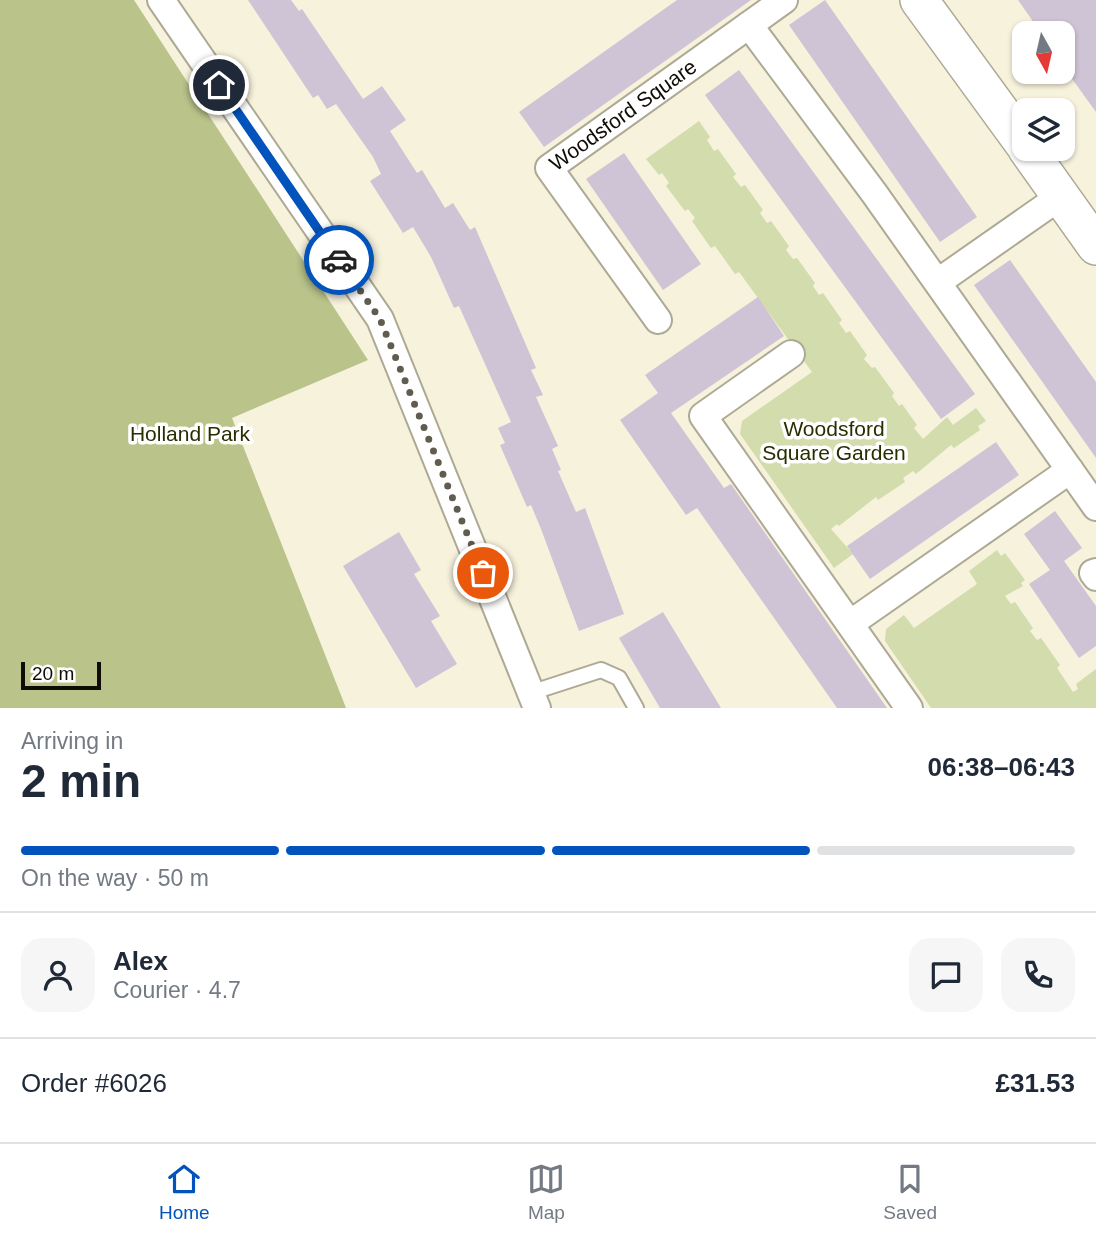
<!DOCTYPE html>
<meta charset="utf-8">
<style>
:root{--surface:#fff;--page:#f6f6f7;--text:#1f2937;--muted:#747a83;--line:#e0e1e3;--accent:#0253bc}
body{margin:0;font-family:Helvetica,sans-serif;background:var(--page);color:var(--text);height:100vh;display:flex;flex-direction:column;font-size:26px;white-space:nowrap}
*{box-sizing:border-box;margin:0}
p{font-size:23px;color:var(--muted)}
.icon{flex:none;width:38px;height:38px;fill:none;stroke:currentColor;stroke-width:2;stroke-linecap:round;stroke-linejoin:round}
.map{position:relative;height:708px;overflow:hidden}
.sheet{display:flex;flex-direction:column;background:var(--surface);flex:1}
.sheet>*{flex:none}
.needle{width:46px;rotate:172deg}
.buttons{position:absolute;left:1012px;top:21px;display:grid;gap:14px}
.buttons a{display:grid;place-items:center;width:63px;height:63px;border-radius:14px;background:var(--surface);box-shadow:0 2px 5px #0004;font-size:35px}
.scale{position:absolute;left:21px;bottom:18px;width:80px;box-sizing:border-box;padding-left:7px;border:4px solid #0e0c05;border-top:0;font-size:19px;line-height:24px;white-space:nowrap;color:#0e0c05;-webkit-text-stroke:5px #fff;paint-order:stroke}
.pin{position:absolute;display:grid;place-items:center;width:60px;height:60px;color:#fff;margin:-30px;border:4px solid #fff;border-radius:50%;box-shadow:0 2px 7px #0007}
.courier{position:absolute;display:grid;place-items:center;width:70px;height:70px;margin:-35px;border:5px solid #0253bc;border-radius:50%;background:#fff;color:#222;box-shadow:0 2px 9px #0007}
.overview em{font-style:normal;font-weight:700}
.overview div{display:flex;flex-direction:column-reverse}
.overview{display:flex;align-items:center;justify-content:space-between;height:119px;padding:0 21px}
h1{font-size:46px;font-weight:700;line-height:52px}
.bar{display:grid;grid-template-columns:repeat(4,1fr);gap:10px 7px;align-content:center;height:84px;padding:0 21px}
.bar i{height:9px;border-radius:5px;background:var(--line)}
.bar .current{background:var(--accent)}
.bar p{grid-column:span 4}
.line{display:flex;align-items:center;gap:18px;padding:0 21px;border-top:2px solid var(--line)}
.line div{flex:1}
.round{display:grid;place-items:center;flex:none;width:74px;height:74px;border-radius:21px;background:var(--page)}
.dock{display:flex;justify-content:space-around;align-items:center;height:98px;border-top:2px solid var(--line);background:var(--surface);font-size:19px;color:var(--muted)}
.dock a{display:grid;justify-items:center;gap:4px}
.dock .current{color:var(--accent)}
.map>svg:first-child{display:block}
</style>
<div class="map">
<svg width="1096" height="708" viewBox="0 0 1096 708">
<rect width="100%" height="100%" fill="#f7f2dc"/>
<path fill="#d3dcac" d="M 699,121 L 710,137 L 707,140 L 714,151 L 718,149 L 736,174 L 733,177 L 741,187 L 745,185 L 763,210 L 760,213 L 767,223 L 771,221 L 789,246 L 786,250 L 793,259 L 797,258 L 815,283 L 813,286 L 819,295 L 823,293 L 842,320 L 839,323 L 846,333 L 850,331 L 867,355 L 864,359 L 872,368 L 875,367 L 894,393 L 892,396 L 899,406 L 902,404 L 917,425 L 914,428 L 923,439 L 947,417 L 953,425 L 976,408 L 986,421 L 978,426 L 980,430 L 954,448 L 951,445 L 916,474 L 913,471 L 903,478 L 905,482 L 878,500 L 876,497 L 839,526 L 837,524 L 831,529 L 853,554 L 834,568 L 740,434 L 742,421 L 812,372 L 739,272 L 735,274 L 715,246 L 711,248 L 692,221 L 695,218 L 688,209 L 685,211 L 666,186 L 669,183 L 662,173 L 659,175 L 646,159 Z
M 997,550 L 1001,556 L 1005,553 L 1025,580 L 1021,583 L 1023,586 L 1005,596 L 1011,604 L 1015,602 L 1033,628 L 1030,631 L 1037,640 L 1041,638 L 1060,665 L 1057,668 L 1073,692 L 1078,689 L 1076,684 L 1096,669 L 1096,708 L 931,708 L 885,641 L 886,629 L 904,615 L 914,628 L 977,584 L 969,571 Z"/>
<path fill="#b9c38a" d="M 0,0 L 134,0 L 368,360 L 232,418 L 346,708 L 0,708 Z"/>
<path fill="#cfc3d6" d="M 248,0 L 291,0 L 299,11 L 302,9 L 363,99 L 382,86 L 406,120 L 390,131 L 417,173 L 422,170 L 445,208 L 453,203 L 470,230 L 475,227 L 536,368 L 531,370 L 543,395 L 536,397 L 558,446 L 552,449 L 561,470 L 558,471 L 576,512 L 585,508 L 624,614 L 579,631 L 541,529 L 531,505 L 527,507 L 500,445 L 505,443 L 498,428 L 511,422 L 459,306 L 454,308 L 431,257 L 413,227 L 403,233 L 370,181 L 381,174 L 373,157 L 336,104 L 327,109 L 318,95 L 313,98 Z
M 677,0 L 751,0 L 544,147 L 519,112 Z
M 825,0 L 977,217 L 940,242 L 789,25 Z
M 1018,0 L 1096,0 L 1096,112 L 1062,65 L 1062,33 L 1041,33 Z
M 739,70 L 975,394 L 941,419 L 705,95 Z
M 624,153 L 701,264 L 663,290 L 586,179 Z
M 1010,260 L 1096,382 L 1096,458 L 974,285 Z
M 758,297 L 784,336 L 671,413 L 724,488 L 731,484 L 887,708 L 837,708 L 697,508 L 686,515 L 620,420 L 658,393 L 645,375 Z
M 996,442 L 1019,475 L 870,579 L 847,546 Z
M 1055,511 L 1082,548 L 1064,561 L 1096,606 L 1096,646 L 1079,658 L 1029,584 L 1050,570 L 1024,534 Z
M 399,532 L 421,570 L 414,574 L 440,616 L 431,621 L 457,664 L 416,688 L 343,566 Z
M 663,612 L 721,708 L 660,708 L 619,638 Z"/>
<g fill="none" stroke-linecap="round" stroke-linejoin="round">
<defs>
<path id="lane" d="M 530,693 L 601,670 L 619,678 L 636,708"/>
<g id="street">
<path d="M 161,0 L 380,319 L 537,708"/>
<path d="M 749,25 L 874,193 L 1096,507"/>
<path d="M 938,282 L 1061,196"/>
<path id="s1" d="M 658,320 L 549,168 L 784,0"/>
<path d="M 791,354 L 703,416 L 909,708"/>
<path d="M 1096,572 L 1093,573 L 1096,577"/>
<path d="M 851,623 L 1070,470"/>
</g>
<path id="secondary" d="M 919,0 L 1024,144
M 1027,149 L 1096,246"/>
</defs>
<use href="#lane" stroke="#ada994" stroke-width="18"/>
<use href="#street" stroke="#ada994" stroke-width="30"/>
<use href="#secondary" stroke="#ada994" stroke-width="40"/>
<use href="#lane" stroke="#fff" stroke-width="14"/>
<use href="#street" stroke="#fff" stroke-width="26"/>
<use href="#secondary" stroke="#fff" stroke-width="37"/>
</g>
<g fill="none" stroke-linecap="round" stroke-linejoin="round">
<path stroke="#605c50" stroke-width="7" stroke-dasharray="0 12.6" d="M 339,260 L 380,319 L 483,573"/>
<path stroke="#0253bc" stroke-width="9" d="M 219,85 L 339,260"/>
</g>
<g text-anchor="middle" stroke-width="7" stroke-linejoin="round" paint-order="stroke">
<g font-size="21" fill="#0e0c05" stroke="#fff">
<text dy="7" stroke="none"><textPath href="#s1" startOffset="278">Woodsford Square</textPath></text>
</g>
<g font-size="21" fill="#292e01" stroke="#fff">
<text x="834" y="436">Woodsford<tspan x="834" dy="24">Square Garden</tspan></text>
<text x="190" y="441">Holland Park</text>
</g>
</g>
</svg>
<div class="buttons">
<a><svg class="needle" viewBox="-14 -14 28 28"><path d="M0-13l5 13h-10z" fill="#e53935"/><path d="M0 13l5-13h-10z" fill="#747a83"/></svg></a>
<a><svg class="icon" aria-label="layers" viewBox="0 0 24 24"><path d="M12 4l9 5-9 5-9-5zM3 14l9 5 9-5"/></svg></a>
</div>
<div class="scale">20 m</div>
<div class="pin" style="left:483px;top:573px;background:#ea580c"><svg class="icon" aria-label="bag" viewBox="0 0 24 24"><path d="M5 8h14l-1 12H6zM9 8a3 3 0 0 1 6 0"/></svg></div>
<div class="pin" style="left:219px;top:85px;background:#1f2937"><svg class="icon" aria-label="home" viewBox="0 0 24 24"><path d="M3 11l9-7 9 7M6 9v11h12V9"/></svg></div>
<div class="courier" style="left:339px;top:260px"><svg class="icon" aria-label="car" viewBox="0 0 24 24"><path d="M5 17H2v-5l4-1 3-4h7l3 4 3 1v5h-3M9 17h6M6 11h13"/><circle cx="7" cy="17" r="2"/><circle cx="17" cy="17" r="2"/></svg></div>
</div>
<section class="sheet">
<div class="overview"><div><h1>2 min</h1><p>Arriving in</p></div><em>06:38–06:43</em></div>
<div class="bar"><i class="current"></i><i class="current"></i><i class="current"></i><i></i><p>On the way · 50 m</p></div>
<div class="line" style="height:126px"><a class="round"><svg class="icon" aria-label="person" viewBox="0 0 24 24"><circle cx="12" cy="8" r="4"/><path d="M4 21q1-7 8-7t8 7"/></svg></a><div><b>Alex</b><p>Courier · 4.7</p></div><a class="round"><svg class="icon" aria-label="chat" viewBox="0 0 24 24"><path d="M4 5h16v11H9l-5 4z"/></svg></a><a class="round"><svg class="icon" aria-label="phone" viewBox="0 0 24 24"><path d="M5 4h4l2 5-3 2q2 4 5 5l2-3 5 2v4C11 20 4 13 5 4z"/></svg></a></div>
<div class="line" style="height:91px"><div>Order #6026</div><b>£31.53</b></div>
</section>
<nav class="dock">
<a class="current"><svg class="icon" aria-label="home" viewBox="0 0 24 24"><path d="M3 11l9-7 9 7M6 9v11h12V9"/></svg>Home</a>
<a><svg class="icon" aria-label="map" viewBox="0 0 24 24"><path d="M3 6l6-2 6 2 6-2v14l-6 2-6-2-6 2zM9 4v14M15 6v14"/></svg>Map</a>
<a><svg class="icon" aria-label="saved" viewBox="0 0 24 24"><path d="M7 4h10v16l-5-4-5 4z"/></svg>Saved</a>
</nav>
